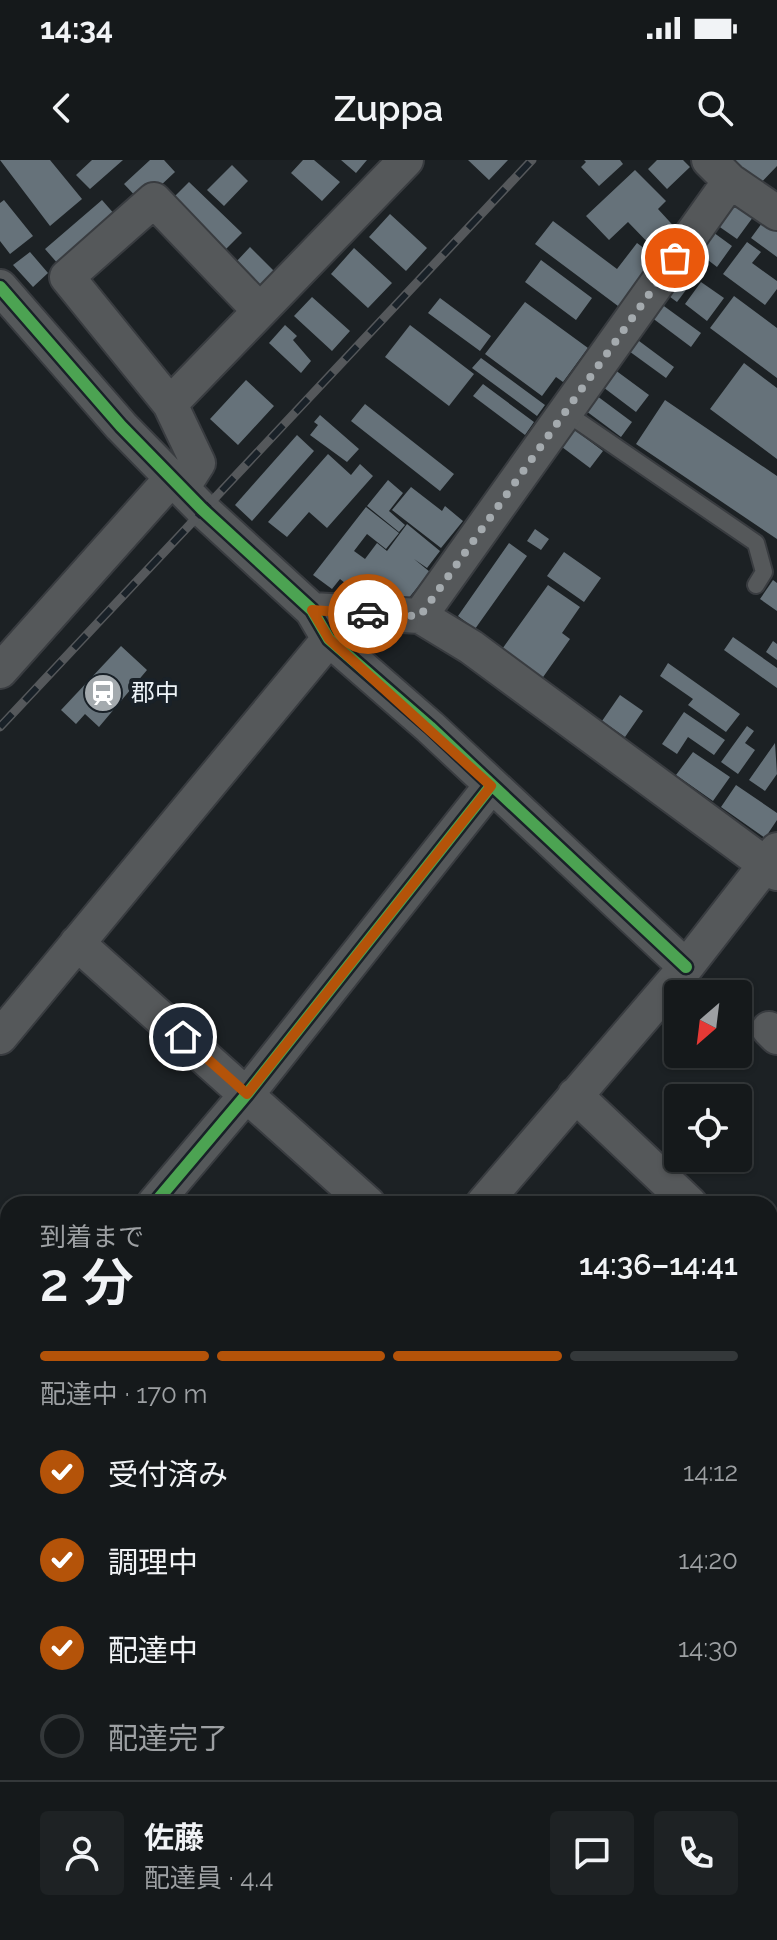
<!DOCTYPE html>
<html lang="ja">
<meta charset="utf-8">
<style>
:root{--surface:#15191b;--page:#1e2224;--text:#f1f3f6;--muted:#9da0a3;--line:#34383a;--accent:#b45309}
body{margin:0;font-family:Raleway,"Noto Sans JP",sans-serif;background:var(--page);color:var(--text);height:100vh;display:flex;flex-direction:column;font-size:30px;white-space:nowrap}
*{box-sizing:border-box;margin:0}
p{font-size:26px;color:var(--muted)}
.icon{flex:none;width:44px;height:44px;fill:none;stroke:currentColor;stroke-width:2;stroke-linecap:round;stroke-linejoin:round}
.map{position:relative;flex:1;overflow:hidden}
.sheet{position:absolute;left:0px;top:1036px;width:778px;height:744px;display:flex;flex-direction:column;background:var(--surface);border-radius:24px 24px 0 0;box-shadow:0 2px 6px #0004,0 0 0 2px var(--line)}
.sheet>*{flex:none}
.needle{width:52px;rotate:208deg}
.fabs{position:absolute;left:664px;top:820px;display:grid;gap:16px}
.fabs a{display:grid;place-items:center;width:88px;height:88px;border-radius:8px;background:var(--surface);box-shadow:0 2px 6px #0004,0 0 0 2px var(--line);font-size:40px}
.pin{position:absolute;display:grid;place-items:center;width:68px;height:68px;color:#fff;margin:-34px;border:4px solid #fff;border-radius:50%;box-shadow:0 2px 8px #0007}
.courier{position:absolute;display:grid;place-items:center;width:80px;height:80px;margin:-40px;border:6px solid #b45309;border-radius:50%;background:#fff;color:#222;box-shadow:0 2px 10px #0007}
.headline em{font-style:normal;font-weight:600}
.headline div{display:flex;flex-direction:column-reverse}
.headline{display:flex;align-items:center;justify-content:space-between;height:136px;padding:0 40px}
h1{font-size:52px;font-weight:600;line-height:60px}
.bar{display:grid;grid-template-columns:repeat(4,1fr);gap:12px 8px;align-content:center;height:96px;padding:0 40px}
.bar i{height:10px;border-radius:6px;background:var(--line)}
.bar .on{background:var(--accent)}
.bar p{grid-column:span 4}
.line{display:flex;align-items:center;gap:20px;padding:0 40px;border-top:2px solid var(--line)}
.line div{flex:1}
.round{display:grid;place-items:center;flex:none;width:84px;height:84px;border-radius:8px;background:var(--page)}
ol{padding:0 40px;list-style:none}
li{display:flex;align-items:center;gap:24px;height:88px}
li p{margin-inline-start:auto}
li .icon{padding:8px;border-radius:50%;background:var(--accent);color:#fff;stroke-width:4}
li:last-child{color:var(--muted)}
li i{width:44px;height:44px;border:4px solid var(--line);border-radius:50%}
.status{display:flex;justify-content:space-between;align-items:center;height:56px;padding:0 40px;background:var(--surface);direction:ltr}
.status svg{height:22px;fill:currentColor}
header{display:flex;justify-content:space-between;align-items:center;height:104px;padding:0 40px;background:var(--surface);font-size:36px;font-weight:600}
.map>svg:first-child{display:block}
</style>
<div class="status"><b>14:34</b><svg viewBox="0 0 49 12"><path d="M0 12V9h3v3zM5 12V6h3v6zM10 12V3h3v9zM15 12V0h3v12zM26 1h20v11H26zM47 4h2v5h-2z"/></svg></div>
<header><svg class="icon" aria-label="back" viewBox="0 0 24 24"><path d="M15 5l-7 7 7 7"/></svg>Zuppa<svg class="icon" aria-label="search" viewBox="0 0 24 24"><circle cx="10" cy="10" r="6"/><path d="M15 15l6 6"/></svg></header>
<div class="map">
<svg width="777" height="1780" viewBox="0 0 777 1780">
<rect width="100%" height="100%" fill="#1c2124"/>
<path fill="#66727a" d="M 0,0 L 50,0 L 82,39 L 50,66 Z
M 92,0 L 123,0 L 90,29 L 76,15 Z
M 150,0 L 164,0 L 175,12 L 142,43 L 124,24 Z
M 303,0 L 314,0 L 340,22 L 322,41 L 291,13 Z
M 341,0 L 367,0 L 356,13 Z
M 468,0 L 508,0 L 489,20 Z
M 584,0 L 620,0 L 623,4 L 599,26 L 581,7 L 586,2 Z
M 657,0 L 683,0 L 690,7 L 667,29 L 648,9 Z
M 731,0 L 777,0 L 777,6 L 758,26 Z
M 232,5 L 248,21 L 224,46 L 207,30 Z
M 635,10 L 666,41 L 658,49 L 680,73 L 658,93 L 628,62 L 609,80 L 586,56 Z
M 189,22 L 242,73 L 224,91 L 172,39 Z
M 734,36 L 756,53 L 737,79 L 714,63 Z
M 4,40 L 33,76 L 10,94 L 0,81 L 0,43 Z
M 102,40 L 123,64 L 66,113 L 45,89 Z
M 390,54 L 427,88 L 406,111 L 369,77 Z
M 765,59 L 777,68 L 777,97 L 751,78 Z
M 553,61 L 617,109 L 637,83 L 660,100 L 622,149 L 535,84 Z
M 706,67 L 732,86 L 717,107 L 691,87 Z
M 747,82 L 761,92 L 752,103 L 777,121 L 777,129 L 765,145 L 723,114 Z
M 250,87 L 279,116 L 265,131 L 236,102 Z
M 354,88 L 392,123 L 368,148 L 331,114 Z
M 30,92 L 48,113 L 33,127 L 13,105 Z
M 541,100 L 592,138 L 576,160 L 525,122 Z
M 683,103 L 698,114 L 677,142 L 662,131 Z
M 701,122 L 724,138 L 707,161 L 685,144 Z
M 734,136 L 777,168 L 777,218 L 710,168 Z
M 312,137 L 350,171 L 332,191 L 294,156 Z
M 440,138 L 491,176 L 480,191 L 428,153 Z
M 657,141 L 701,173 L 691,187 L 647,154 Z
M 525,142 L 588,188 L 563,222 L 556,217 L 542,236 L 485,194 Z
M 285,165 L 297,176 L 293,180 L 311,201 L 301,213 L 269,183 Z
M 410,165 L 474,214 L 449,246 L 385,197 Z
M 631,175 L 674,207 L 666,218 L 622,186 Z
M 481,198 L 545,245 L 537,256 L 472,208 Z
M 744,203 L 777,228 L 777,299 L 710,249 Z
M 607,204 L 649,235 L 636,252 L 595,221 Z
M 246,220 L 274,246 L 238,285 L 210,259 Z
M 483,224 L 534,262 L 525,275 L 473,236 Z
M 589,230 L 632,262 L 621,277 L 578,245 Z
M 665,240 L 777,316 L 777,379 L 636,284 Z
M 365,244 L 454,314 L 440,331 L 351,261 Z
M 320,255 L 359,289 L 347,302 L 310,275 L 318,265 L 314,262 Z
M 567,264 L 603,291 L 590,308 L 554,281 Z
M 297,275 L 314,291 L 252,361 L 235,345 Z
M 328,294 L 351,315 L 360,304 L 373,316 L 327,368 L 309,352 L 287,377 L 268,362 Z
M 388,320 L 403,333 L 389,351 L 405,365 L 399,372 L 367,346 Z
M 411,327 L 442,351 L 445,346 L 463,361 L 441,388 L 392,350 Z
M 366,347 L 399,373 L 386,389 L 367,374 L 354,391 L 365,399 L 377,383 L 387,391 L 407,364 L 440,391 L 427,408 L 414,399 L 430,412 L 403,445 L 386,431 L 379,439 L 366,429 L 361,436 L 340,419 L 332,429 L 313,415 Z
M 535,369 L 549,379 L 541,390 L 527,381 Z
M 509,383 L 527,396 L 475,469 L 458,456 Z
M 564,392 L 601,418 L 584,442 L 547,416 Z
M 773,420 L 777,423 L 777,451 L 760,439 Z
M 548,425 L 580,447 L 562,473 L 570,479 L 541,520 L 500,492 Z
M 733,477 L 777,508 L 777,528 L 724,490 Z
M 773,481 L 777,484 L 777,500 L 766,492 Z
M 121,486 L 147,510 L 99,567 L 85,554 L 76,564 L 61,550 Z
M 668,503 L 740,554 L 726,572 L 688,545 L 693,539 L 660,516 Z
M 620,535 L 643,551 L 625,577 L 602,561 Z
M 684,552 L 725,580 L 714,595 L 688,577 L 677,594 L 662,584 Z
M 747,566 L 754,571 L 745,583 L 755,590 L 738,614 L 721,602 Z
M 775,583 L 777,614 L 765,631 L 749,620 Z
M 693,592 L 730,617 L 713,641 L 676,615 Z
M 736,625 L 777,653 L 777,660 L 765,678 L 721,647 Z"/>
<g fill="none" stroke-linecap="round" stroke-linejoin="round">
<defs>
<path id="lane" d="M 565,252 L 756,383 L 764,412 L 756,425"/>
<path id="street" d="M 709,0 L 730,21 L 777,53
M 0,127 L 121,266 L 202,349 L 312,450 L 329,479 L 430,567 L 686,807
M 170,244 L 67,117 L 154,40 L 260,151
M 182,328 L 198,303 L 170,244 L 406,0
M 312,450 L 420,456 L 471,487 L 777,713
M 420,456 L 730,21
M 0,511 L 172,318
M 77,783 L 368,1044
M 769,869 L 777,877
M 0,877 L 329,479
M 575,935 L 690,1044
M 154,1044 L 247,934 L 491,626
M 483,1044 L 686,807 L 777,690
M 0,1225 L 8,1216
M 770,1301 L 777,1293
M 770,1419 L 777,1410
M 0,1618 L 8,1607
M 770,1664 L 777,1669
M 330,1772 L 343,1780
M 240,1780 L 247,1772
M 405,1780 L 411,1772
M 499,1780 L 505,1772"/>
</defs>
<use href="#lane" stroke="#393c40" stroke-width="20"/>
<use href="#street" stroke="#393c40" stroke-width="38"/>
<use href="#lane" stroke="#55585a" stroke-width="16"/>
<use href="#street" stroke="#55585a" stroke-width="34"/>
<defs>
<path id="rail" d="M 0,567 L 532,0"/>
</defs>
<use href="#rail" stroke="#55585b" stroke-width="9"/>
<use href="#rail" stroke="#192128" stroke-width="6" stroke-dasharray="18" stroke-linecap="butt"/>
<defs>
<path id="cycleway" d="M 0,127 L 121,266 L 202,349 L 312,450 L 329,479 L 430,567 L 686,807
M 154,1044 L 247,934 L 491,626"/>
</defs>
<use href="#cycleway" stroke="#192128" stroke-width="17"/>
<use href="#cycleway" stroke="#4ca352" stroke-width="12"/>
</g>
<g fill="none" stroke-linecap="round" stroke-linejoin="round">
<path stroke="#a4aaae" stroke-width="8" stroke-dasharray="0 14.4" d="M 368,454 L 420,456 L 675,98"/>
<path stroke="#b45309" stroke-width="10" d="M 183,877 L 247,934 L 491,626 L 329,479 L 312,450 L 368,454"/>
</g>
<defs>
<symbol id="station-disc" viewBox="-11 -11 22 22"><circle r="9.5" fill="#a4aaae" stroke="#192128"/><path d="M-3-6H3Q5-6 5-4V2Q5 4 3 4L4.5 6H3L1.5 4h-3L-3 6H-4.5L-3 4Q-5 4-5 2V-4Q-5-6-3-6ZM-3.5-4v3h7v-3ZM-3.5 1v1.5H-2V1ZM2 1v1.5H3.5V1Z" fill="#fff"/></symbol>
</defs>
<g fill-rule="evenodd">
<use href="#station-disc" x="81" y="511" width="44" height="44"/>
</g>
<g text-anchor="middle" stroke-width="8" stroke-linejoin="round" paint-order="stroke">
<g font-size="24" fill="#eef4f8" stroke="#192128" text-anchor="start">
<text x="131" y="541">郡中</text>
</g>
</g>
</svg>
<div class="fabs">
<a><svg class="needle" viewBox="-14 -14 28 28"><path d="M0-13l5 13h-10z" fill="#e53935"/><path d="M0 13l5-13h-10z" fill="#9da0a3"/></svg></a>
<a><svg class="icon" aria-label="locate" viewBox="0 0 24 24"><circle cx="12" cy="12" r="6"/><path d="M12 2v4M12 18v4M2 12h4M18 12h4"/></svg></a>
</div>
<div class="pin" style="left:675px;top:98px;background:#ea580c"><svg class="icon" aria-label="bag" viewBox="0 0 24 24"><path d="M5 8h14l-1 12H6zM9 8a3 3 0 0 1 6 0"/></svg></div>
<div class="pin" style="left:183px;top:877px;background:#1f2937"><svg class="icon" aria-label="home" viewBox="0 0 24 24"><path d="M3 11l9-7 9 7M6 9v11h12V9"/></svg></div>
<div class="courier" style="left:368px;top:454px"><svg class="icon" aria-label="car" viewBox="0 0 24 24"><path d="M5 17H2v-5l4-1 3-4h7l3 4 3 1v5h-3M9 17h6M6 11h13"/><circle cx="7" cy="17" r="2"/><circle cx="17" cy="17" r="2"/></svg></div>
<section class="sheet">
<div class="headline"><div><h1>2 分</h1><p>到着まで</p></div><em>14:36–14:41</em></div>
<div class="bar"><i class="on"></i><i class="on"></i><i class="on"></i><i></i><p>配達中 · 170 m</p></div>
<ol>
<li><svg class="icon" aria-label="check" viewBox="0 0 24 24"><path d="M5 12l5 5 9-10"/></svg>受付済み<p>14:12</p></li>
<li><svg class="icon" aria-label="check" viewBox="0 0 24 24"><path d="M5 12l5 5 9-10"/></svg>調理中<p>14:20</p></li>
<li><svg class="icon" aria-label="check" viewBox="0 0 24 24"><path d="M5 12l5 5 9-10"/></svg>配達中<p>14:30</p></li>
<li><i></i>配達完了</li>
</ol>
<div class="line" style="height:144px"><a class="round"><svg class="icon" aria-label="person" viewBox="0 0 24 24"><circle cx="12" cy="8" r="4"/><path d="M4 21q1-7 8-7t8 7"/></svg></a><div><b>佐藤</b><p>配達員 · 4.4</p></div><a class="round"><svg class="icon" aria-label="chat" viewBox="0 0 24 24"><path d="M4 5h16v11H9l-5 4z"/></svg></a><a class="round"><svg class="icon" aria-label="phone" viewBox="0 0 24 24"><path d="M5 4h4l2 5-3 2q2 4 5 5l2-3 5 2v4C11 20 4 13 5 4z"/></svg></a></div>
</section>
</div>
